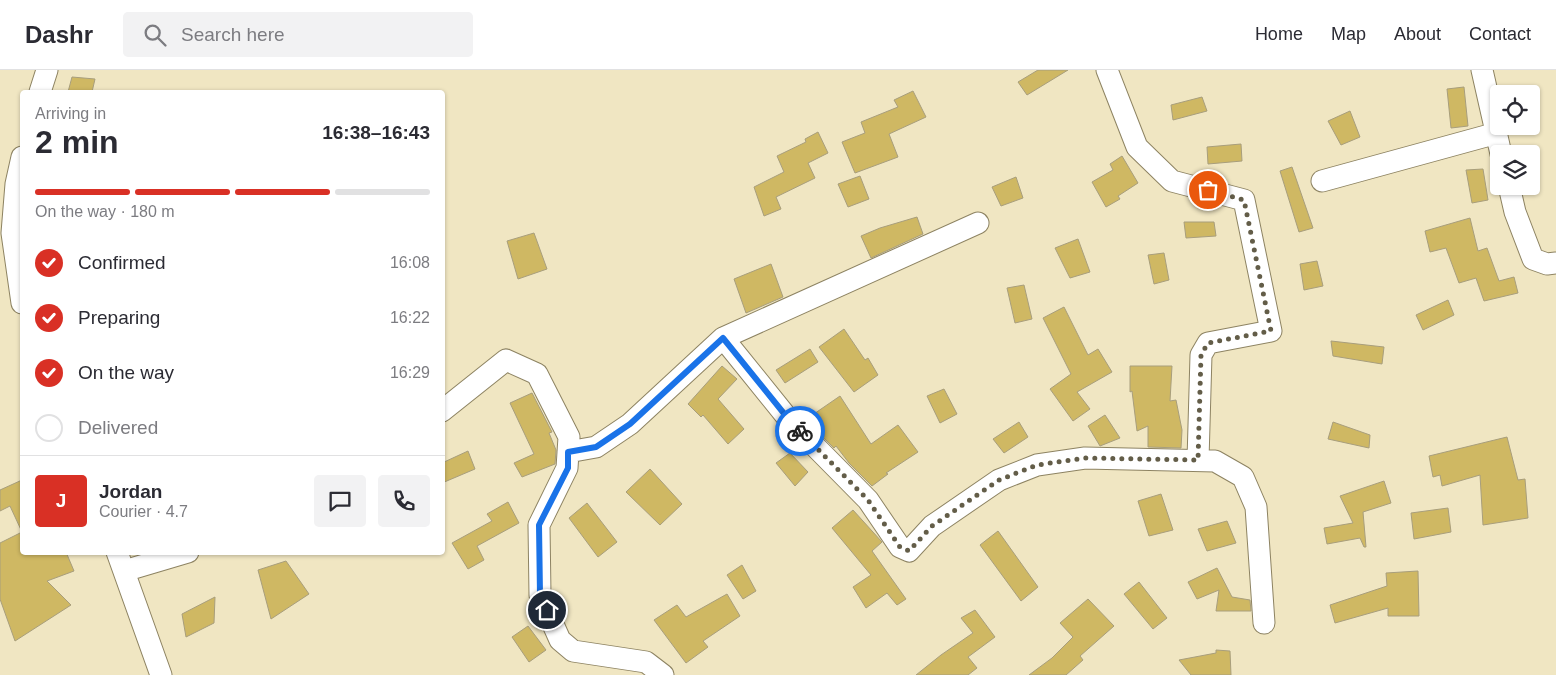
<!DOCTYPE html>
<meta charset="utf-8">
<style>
:root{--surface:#fff;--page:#f2f2f3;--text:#2b2b33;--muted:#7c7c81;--line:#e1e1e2;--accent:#d93025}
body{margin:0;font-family:Arial,sans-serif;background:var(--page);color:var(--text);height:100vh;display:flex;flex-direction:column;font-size:19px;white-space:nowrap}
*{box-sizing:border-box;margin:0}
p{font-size:16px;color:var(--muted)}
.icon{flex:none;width:28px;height:28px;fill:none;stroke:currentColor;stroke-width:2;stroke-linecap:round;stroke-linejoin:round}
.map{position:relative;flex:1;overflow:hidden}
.drawer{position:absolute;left:20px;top:20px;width:425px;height:465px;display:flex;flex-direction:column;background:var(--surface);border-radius:5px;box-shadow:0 1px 4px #0004}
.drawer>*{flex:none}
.controls{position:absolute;left:1490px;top:15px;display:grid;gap:10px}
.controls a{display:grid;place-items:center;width:50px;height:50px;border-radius:5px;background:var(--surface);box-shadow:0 1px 4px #0004;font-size:25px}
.pin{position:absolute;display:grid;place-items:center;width:42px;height:42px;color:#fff;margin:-21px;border:2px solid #fff;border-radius:50%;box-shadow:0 1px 5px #0007}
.courier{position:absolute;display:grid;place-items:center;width:50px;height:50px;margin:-25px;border:4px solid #1a73e8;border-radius:50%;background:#fff;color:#222;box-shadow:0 1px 6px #0007}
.headline em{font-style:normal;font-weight:800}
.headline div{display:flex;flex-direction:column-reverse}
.headline{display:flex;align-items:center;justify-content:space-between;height:85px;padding:0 15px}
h1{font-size:32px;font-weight:800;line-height:38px}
.bar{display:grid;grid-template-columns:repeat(4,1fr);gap:8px 5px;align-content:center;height:60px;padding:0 15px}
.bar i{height:6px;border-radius:4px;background:var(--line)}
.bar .selected{background:var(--accent)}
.bar p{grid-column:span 4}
.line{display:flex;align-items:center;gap:12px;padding:0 15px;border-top:1px solid var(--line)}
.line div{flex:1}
.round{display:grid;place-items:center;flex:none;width:52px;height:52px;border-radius:5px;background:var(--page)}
ol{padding:0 15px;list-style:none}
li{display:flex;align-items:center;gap:15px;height:55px}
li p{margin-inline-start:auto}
li .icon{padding:5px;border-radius:50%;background:var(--accent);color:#fff;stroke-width:4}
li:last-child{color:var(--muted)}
li i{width:28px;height:28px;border:2px solid var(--line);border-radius:50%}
header{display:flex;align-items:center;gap:30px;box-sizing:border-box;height:70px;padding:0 25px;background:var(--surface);border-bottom:1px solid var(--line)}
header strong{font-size:24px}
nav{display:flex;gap:28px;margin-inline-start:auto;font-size:18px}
.search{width:350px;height:45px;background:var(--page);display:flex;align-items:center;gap:12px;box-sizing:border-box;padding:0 18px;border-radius:5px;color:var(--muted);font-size:19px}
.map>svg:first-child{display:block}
</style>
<header>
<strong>Dashr</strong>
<div class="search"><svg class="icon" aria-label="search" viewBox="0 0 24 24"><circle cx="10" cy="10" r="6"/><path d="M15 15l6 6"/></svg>Search here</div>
<nav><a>Home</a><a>Map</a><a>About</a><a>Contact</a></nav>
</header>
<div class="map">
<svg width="1556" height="605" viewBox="0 0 1556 605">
<rect width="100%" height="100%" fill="#f0e6c2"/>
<path fill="#cfb863" stroke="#a89e7c" d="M 1038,0 L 1068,0 L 1027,25 L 1018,12 Z
M 72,7 L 95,9 L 92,22 L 68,22 Z
M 1464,17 L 1468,56 L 1451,58 L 1447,19 Z
M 913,21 L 926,47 L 889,64 L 898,87 L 855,103 L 842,72 L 865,63 L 861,52 L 898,37 L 894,30 Z
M 1202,27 L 1207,41 L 1173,50 L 1171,35 Z
M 1350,41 L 1360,67 L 1341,75 L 1328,51 Z
M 818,62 L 828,83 L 808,93 L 815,108 L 776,127 L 781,139 L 764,146 L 754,117 L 784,102 L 777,86 L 806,72 L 805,69 Z
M 1241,74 L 1242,91 L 1208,94 L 1207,77 Z
M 1122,86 L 1138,113 L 1118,126 L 1120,129 L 1106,137 L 1092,112 L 1113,100 L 1110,94 Z
M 1292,97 L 1313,158 L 1299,162 L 1280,101 Z
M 1483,99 L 1488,130 L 1472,133 L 1466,100 Z
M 860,106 L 869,129 L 848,137 L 838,114 Z
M 1016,107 L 1023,128 L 1001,136 L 992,117 Z
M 917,147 L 923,164 L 871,188 L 861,166 L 880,158 Z
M 1470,148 L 1478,181 L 1487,178 L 1499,211 L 1514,207 L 1518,223 L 1484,231 L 1476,208 L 1459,213 L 1446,178 L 1430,182 L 1425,161 Z
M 1184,152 L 1214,152 L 1216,166 L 1186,168 Z
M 534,163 L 547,199 L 518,209 L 507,171 Z
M 1078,169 L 1090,202 L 1070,208 L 1055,178 Z
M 1164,183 L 1169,210 L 1154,214 L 1148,185 Z
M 1317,191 L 1323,216 L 1304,220 L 1300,194 Z
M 771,194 L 783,227 L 746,243 L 734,209 Z
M 1024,215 L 1032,249 L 1015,253 L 1007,218 Z
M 1448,230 L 1454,245 L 1423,260 L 1416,245 Z
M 1064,237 L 1088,285 L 1098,279 L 1112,302 L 1077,322 L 1090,339 L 1073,351 L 1050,319 L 1071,304 L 1043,248 Z
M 844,259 L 865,290 L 868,288 L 878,305 L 854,322 L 819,277 Z
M 1331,271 L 1384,277 L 1382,294 L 1333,286 Z
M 810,279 L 818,292 L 785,313 L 776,300 Z
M 722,296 L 737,309 L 718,329 L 744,359 L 728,374 L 703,345 L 701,347 L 688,334 Z
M 1130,296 L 1172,296 L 1170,331 L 1176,330 L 1182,360 L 1181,378 L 1148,377 L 1148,356 L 1137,361 L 1132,321 L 1130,322 Z
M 944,319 L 957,344 L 940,353 L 927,326 Z
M 532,323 L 552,362 L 549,363 L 556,380 L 555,394 L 522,407 L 514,393 L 534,384 L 510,333 Z
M 840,326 L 871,374 L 898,355 L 918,382 L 886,403 L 888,404 L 872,416 L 849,393 L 836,376 L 834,378 L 817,361 L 808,348 Z
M 1105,345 L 1120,368 L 1100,376 L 1088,356 Z
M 1019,352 L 1028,367 L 1004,383 L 993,369 Z
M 1333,352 L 1370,365 L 1369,378 L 1328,369 Z
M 1507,367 L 1518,410 L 1525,409 L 1528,448 L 1483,455 L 1480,405 L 1442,416 L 1440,405 L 1433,407 L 1429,386 Z
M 468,381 L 475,399 L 442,413 L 442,393 Z
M 790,383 L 808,402 L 795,416 L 776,393 Z
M 650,399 L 682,434 L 660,455 L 626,422 Z
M 22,410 L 22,482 L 66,482 L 74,501 L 47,511 L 71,535 L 15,571 L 0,529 L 0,473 L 22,462 L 10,436 L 0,441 L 0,420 Z
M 1384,411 L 1391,433 L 1363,442 L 1366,477 L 1364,477 L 1360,468 L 1327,474 L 1324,458 L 1353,453 L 1340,426 Z
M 1161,424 L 1173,460 L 1149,466 L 1138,431 Z
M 508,432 L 519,453 L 477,476 L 484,490 L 468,499 L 452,473 L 492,451 L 487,444 Z
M 587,433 L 617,472 L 598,487 L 569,448 Z
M 1448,438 L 1451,462 L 1414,469 L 1411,443 Z
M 853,440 L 882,472 L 872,481 L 906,529 L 897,535 L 887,523 L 866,538 L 853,517 L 871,505 L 832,458 Z
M 1227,451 L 1236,473 L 1207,481 L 1198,459 Z
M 998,461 L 1038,517 L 1021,531 L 980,475 Z
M 286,491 L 309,524 L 271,549 L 258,500 Z
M 742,495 L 756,521 L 743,529 L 727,505 Z
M 1217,498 L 1232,527 L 1250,530 L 1251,541 L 1216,541 L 1219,520 L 1197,529 L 1188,512 Z
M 1418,501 L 1419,546 L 1388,546 L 1388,538 L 1335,553 L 1330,535 L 1387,516 L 1386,503 Z
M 1139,512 L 1167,548 L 1153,559 L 1124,524 Z
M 727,524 L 740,546 L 703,571 L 708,577 L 686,593 L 654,550 L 677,535 L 686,547 Z
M 215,527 L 214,553 L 186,567 L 182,544 Z
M 1088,529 L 1114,556 L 1080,586 L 1083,590 L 1066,605 L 1029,605 L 1052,588 L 1073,567 L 1060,553 Z
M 975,540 L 995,567 L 968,587 L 977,598 L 968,605 L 916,605 L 941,585 L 973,563 L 961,548 Z
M 528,556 L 546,580 L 529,592 L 512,567 Z
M 1216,580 L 1230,581 L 1231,605 L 1191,605 L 1179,590 L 1216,583 Z"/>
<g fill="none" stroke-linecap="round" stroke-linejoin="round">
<defs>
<path id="minor" d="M 1107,0 L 1137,77 L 1172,111 L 1244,130 L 1271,261 L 1208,273 L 1201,285 L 1198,390
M 1482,0 L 1501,84
M 40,22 L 47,0
M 22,87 L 16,114 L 12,163 L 22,233
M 1322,111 L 1497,63
M 1509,116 L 1515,142 L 1533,189 L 1547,194 L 1556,193
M 723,268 L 790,351 L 868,430 L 900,477 L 909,481 L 932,456 L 999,410 L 1037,395 L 1085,388 L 1215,391 L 1243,407 L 1256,437 L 1264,553
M 442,341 L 506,290 L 537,304 L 569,367 L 567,398 L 539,455 L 540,525 L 560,570 L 573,581 L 646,592 L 663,605
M 568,382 L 596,377 L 630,354 L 723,268 L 978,153
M 117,482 L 161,605
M 124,501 L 188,482"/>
</defs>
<use href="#minor" stroke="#8d8362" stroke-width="23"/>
<use href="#minor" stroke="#fff" stroke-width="21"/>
</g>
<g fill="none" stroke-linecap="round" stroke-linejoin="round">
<path stroke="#635d48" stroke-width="5" stroke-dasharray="0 9" d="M 800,361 L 868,430 L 900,477 L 909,481 L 932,456 L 999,410 L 1037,395 L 1085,388 L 1198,390 L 1201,285 L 1208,273 L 1271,261 L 1244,130 L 1208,120"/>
<path stroke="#1a73e8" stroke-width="6" d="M 547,540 L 540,525 L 539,455 L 568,398 L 568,382 L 596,377 L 630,354 L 723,268 L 790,351 L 800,361"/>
</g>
</svg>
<div class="controls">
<a><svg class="icon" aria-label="locate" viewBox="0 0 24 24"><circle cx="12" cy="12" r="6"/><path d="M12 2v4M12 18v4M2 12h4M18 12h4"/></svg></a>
<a><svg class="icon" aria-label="layers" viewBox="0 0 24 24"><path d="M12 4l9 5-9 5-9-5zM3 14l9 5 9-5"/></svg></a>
</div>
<div class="pin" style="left:1208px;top:120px;background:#ea580c"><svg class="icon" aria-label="bag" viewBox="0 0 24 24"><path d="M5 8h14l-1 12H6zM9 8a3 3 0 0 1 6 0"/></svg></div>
<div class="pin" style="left:547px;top:540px;background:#1f2937"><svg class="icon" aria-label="home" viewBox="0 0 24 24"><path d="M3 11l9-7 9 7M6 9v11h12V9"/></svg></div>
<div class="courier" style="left:800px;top:361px"><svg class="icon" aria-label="bike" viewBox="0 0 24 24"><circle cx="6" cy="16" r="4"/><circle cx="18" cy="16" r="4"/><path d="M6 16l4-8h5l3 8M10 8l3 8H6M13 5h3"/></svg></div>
<section class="drawer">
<div class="headline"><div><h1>2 min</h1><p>Arriving in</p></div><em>16:38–16:43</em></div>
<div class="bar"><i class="selected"></i><i class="selected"></i><i class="selected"></i><i></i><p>On the way · 180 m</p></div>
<ol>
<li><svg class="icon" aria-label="check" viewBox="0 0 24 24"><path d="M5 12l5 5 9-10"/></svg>Confirmed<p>16:08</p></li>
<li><svg class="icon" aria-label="check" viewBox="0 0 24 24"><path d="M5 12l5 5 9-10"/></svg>Preparing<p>16:22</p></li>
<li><svg class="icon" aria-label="check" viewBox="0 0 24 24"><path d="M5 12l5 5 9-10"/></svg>On the way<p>16:29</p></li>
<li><i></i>Delivered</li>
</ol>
<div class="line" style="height:90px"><b class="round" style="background:var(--accent);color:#fff">J</b><div><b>Jordan</b><p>Courier · 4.7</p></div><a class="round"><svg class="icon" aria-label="chat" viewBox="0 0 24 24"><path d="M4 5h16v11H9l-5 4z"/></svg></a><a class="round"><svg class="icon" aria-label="phone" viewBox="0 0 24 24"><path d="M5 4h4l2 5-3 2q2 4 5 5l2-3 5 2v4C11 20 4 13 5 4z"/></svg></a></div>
</section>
</div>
